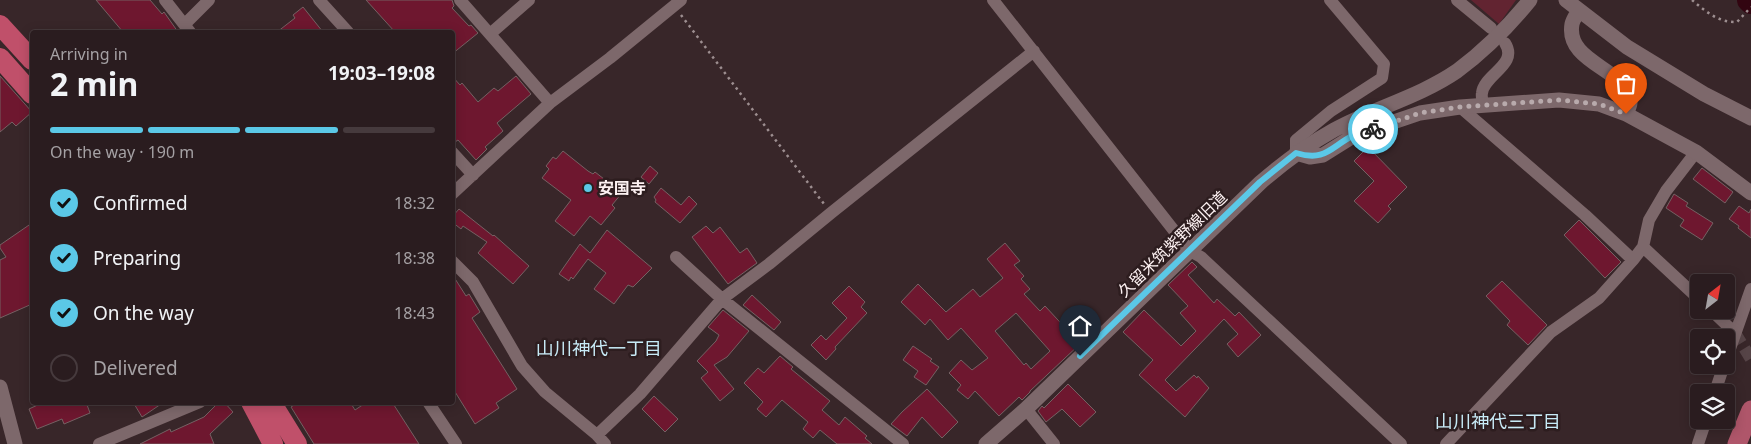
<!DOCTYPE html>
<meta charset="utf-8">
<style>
:root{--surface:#2a1c1f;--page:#36292c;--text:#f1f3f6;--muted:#a5a1a4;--line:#463a3d;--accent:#5bc8e7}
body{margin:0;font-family:"Noto Sans","Noto Sans JP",sans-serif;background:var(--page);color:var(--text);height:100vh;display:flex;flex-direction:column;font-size:19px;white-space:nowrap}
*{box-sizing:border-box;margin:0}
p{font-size:16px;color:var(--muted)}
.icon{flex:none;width:28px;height:28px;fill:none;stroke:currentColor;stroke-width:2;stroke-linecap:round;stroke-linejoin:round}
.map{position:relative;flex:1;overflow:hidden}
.sheet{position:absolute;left:30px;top:30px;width:425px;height:375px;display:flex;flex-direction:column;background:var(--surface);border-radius:5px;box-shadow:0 2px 12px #0003,0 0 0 1px var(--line)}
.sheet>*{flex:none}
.needle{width:32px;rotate:31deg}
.fabs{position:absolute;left:1690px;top:274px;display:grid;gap:10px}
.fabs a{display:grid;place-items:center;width:45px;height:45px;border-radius:5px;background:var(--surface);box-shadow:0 2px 12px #0003,0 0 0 1px var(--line);font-size:25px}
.pin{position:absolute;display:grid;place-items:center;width:42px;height:42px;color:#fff;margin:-51px -21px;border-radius:50% 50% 50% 0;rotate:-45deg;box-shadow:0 0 5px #0007}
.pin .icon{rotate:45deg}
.courier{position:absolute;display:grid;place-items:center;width:50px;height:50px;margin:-25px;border:4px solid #5bc8e7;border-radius:50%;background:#fff;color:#222;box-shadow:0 1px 6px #0007}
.summary em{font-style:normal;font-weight:700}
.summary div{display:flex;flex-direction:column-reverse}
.summary{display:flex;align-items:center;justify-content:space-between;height:85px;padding:0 20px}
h1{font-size:32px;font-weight:700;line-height:38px}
.bar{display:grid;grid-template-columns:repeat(4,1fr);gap:8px 5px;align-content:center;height:60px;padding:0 20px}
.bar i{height:6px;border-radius:4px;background:var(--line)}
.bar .current{background:var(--accent)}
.bar p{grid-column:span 4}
ol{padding:0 20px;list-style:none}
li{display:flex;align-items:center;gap:15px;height:55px}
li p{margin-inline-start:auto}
li .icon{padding:5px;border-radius:50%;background:var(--accent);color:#111;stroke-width:4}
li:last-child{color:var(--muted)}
li i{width:28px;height:28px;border:2px solid var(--line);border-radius:50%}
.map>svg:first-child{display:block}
</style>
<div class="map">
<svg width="1751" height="444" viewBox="0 0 1751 444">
<rect width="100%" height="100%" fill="#382629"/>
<path fill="#622431" d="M 1471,0 L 1516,0 L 1499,24 Z"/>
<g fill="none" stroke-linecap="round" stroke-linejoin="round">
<path stroke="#320511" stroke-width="24" d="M 1749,0 L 1751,2"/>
</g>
<path fill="#6e172f" stroke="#756163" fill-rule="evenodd" d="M 96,0 L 150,0 L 162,14 L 164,12 L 178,32 L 123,32 Z
M 366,0 L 452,0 L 454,6 L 452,8 L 469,26 L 471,25 L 478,33 L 452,54 L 452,32 L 395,32 Z
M 303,7 L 323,32 L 277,32 L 295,18 L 293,15 Z
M 0,76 L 32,112 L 16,126 L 12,122 L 0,132 Z
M 452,76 L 460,85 L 462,83 L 478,102 L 494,88 L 498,91 L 516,76 L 531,94 L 497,123 L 503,131 L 485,147 L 487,149 L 476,160 L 458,140 L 452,144 Z
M 1368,147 L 1407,187 L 1388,206 L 1391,209 L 1378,223 L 1354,201 L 1374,181 L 1354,161 Z
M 563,151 L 588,171 L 593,174 L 595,172 L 622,193 L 612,205 L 615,208 L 601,225 L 590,216 L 574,236 L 555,221 L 571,200 L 542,178 L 549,169 L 546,166 L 553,157 L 556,159 Z
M 650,166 L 658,173 L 649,184 L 641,177 Z
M 1702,168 L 1733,192 L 1725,203 L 1693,179 Z
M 661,188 L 681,205 L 689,196 L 697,204 L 680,223 L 655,202 L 656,200 L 654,197 Z
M 1674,194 L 1688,203 L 1686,206 L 1713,223 L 1702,240 L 1680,226 L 1684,220 L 1666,208 Z
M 1739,206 L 1749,213 L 1751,209 L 1751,238 L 1738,228 L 1739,226 L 1729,219 Z
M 459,209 L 493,236 L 494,235 L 529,266 L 513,284 L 478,253 L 487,242 L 463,226 L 461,229 L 452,222 L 452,217 Z
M 1579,220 L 1621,262 L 1605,278 L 1564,235 Z
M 32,223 L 32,304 L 0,318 L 0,260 L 6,257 L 0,248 L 0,245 Z
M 706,226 L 713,233 L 720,227 L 740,253 L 747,248 L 757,263 L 728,284 L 692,237 Z
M 607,230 L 652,268 L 633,287 L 628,285 L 614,304 L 594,289 L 606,273 L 588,259 L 573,279 L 571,277 L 569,281 L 559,274 L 580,244 L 590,253 Z
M 1005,243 L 1020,261 L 1014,265 L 1024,276 L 1021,279 L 1030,289 L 1024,294 L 1040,311 L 1045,306 L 1070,333 L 1071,332 L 1081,343 L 1030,391 L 1030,392 L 1022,400 L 1019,397 L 999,416 L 975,391 L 968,399 L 957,390 L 961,385 L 949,373 L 961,360 L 972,370 L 988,358 L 961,328 L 948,340 L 930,319 L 925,325 L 901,302 L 918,284 L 946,312 L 973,289 L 980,297 L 1003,278 L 987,259 ZM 1016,313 L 1050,351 L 1031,369 L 1026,363 L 1024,365 L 995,331 Z
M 1192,262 L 1197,267 L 1188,275 L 1214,303 L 1217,299 L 1235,316 L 1239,312 L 1261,335 L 1238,357 L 1227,344 L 1238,334 L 1224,319 L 1165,380 L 1176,391 L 1194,375 L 1197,378 L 1198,376 L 1209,388 L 1185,417 L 1139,375 L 1153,360 L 1123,332 L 1144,310 L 1181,346 L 1196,331 L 1180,313 L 1188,306 L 1168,285 Z
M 452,274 L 466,296 L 469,294 L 480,312 L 472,318 L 517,389 L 496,403 L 499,408 L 475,424 L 452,387 Z
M 1502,281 L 1547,325 L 1528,345 L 1507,325 L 1510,321 L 1486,296 Z
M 849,286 L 865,302 L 861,307 L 867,313 L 835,347 L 836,349 L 826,360 L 811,345 L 821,335 L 826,340 L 847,318 L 832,303 Z
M 752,295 L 781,322 L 774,330 L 743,305 Z
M 723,310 L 749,331 L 727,357 L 714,365 L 734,389 L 720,401 L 701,378 L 708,372 L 697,361 L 716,341 L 719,335 L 708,327 Z
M 913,346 L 932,359 L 930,361 L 939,367 L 926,385 L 914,377 L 918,371 L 903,360 Z
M 780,356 L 793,367 L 791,369 L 830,401 L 822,410 L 839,425 L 845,417 L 867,436 L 865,438 L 872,444 L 837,444 L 820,430 L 813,438 L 803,429 L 808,422 L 782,400 L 766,417 L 757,409 L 763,402 L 744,383 L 758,368 L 764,373 Z
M 1068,384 L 1096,412 L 1080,427 L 1062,409 L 1046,422 L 1038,411 L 1042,406 L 1044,408 Z
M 927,389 L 958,422 L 942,438 L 922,417 L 907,436 L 891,424 L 902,412 Z
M 654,396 L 678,419 L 665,432 L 642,409 Z
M 44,402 L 86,402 L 90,413 L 64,424 L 62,419 L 37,429 L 29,409 Z
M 133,402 L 164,402 L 142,417 Z
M 219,402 L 224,402 L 233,412 L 210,434 L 214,444 L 140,444 L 170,429 L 171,432 L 204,417 Z
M 299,402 L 350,402 L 355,410 L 367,402 L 392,402 L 419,444 L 314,444 L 291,407 Z"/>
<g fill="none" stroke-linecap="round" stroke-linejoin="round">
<path stroke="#564447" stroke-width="12" stroke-dasharray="12 6" stroke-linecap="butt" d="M 1735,333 L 1751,359"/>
<path stroke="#9d8e90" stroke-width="2.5" stroke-dasharray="2.5 4" stroke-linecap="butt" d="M 1692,0 C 1705,11 1719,23 1737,22 L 1751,7
M 681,15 L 824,204"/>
<path stroke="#7d686b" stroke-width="12" d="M 165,0 L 190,32
M 319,0 L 348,32
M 993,0 L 1190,251 L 1201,257 L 1401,444
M 1457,0 L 1491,28
M 185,24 L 209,0
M 490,34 L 529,0
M 550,103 L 610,58 L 681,0
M 1483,105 C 1483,102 1481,97 1482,93 C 1484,74 1519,65 1505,43
M 1460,107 L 1585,215 L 1633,260
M 452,152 L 473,175
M 1296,153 L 1296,140 L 1331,111 L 1382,78 L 1384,64 L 1330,0
M 452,194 L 550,103 L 460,0
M 1643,247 L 1699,299
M 676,257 L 722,299 L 903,444
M 452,261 L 473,282 L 522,366 L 545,392 L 597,435 L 605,444
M 1711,310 L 1735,333
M 1726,360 L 1751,289
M 1715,392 L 1724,365
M 428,402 L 456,444
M 1026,409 L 1054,444
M 597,435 L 640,394 L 722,299 L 769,264 L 831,213 L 1034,51
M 99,444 L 200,402
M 1446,444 L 1551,332 L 1599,298 L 1633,260 L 1643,247 L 1649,220 L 1666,191 L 1696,152
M 1698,444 L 1706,420"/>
<path stroke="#7d686b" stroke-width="15" d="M 1566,0 L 1627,47 L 1704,94 L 1751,118
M 1579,10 C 1577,14 1573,19 1572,24 C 1565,63 1627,69 1630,100 C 1631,104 1628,110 1626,114
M 1296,153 L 1310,157 L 1323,155 L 1355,135 L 1420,113 L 1460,107 L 1559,100 L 1599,104 L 1626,114 L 1696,152 L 1751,193
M 0,387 L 15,444
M 986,444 L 1026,409 L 1260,183 C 1283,163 1307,145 1334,130 C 1374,108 1419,97 1457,71 C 1484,51 1509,26 1530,0"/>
<path stroke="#af566a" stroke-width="19" d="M 1737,444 L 1751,410"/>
<path stroke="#c0506a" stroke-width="20" d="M 0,25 L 32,60
M 0,58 L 32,94
M 251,402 L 273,444
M 271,402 L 297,444"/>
</g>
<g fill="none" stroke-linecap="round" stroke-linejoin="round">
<path stroke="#b8aaac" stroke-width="5" stroke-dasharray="0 9" d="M 1373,129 L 1420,113 L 1460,107 L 1559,100 L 1599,104 L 1626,114"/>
<path stroke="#5bc8e7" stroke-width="6" d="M 1080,356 L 1260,182 L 1296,153 C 1326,162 1330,147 1354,135 C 1360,132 1367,131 1373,129"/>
</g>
<circle fill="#5bc8e7" stroke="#2d1d1f" stroke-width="2" cx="588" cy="188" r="5"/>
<g text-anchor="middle" stroke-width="5" stroke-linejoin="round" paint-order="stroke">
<g font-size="16" font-weight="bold" fill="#fdf1f2" stroke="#2d1d1f" text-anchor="start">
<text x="598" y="194">安国寺</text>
</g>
<g font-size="16" fill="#fdf1f2" stroke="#2d1d1f">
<text transform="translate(1172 244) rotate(-44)" y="6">久留米筑紫野線旧道</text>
</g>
<g font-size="18" fill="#c7eaf6" stroke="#2d1d1f">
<text x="599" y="355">山川神代一丁目</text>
<text x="1498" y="428">山川神代三丁目</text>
</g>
</g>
</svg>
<div class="fabs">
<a><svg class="needle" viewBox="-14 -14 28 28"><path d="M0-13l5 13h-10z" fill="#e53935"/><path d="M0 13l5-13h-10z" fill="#a5a1a4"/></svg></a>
<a><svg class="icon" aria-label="locate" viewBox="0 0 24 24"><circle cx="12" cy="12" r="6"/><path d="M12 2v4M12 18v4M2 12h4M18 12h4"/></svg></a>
<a><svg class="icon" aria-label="layers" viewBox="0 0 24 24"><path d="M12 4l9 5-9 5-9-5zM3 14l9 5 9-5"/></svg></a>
</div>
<div class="pin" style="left:1626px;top:114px;background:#ea580c"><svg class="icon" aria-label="bag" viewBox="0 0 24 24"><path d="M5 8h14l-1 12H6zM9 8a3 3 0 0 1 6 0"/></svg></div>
<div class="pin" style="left:1080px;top:356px;background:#1f2937"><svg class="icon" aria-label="home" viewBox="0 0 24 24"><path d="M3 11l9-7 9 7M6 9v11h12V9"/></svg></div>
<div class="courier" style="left:1373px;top:129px"><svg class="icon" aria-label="bike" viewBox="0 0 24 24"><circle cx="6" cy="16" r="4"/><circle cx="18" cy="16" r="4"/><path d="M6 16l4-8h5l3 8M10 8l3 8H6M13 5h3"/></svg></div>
<section class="sheet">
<div class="summary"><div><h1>2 min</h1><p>Arriving in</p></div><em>19:03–19:08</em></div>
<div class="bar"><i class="current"></i><i class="current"></i><i class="current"></i><i></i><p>On the way · 190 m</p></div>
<ol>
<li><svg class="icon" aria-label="check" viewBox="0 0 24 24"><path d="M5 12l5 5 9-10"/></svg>Confirmed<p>18:32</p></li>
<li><svg class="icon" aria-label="check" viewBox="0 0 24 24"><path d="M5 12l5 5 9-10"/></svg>Preparing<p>18:38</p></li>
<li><svg class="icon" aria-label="check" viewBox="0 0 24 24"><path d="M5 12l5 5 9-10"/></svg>On the way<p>18:43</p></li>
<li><i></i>Delivered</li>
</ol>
</section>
</div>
